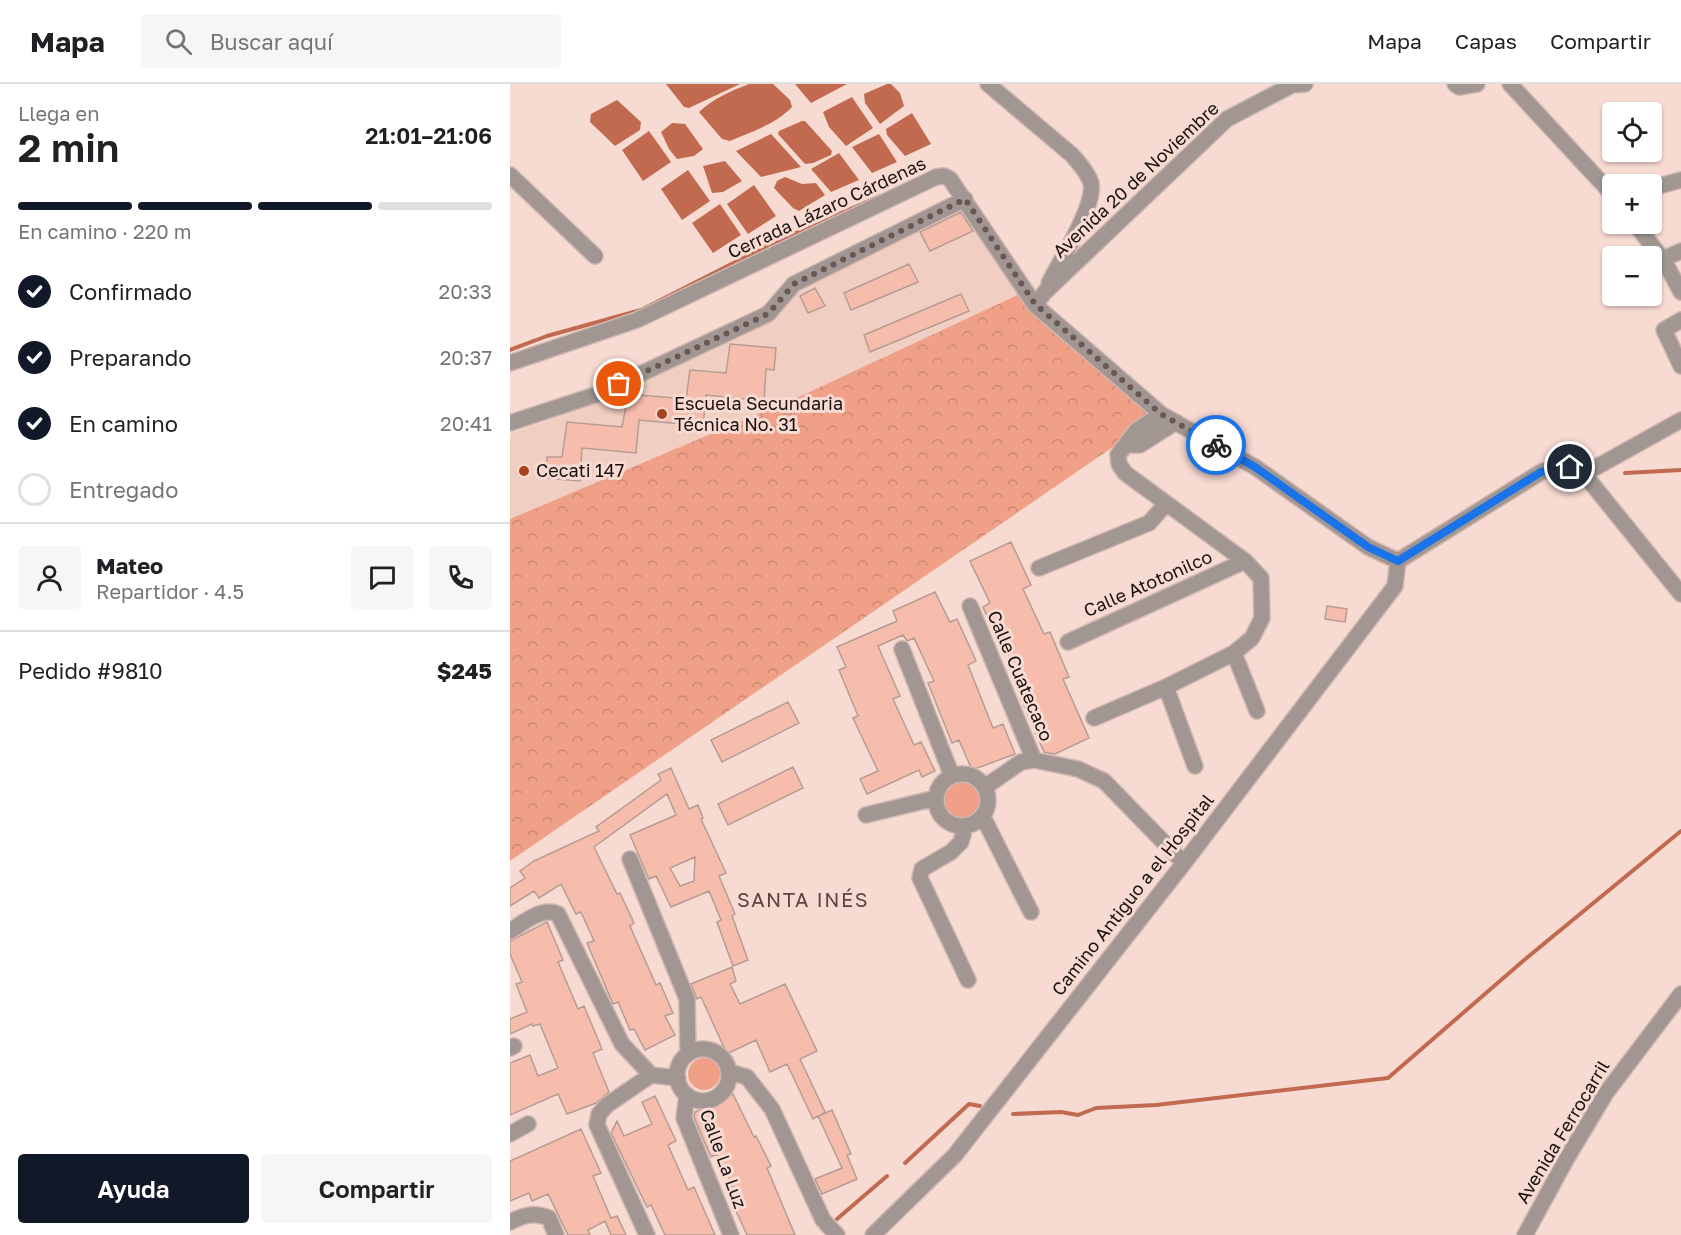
<!DOCTYPE html>
<html lang="es">
<meta charset="utf-8">
<style>
:root{--surface:#fff;--page:#f6f6f6;--text:#202124;--muted:#757577;--line:#e0e0e0;--accent:#111827}
body{margin:0;font-family:"Golos Text",sans-serif;background:var(--page);color:var(--text);height:100vh;display:flex;flex-direction:column;font-size:22px;white-space:nowrap}
*{box-sizing:border-box;margin:0}
p{font-size:20px;color:var(--muted)}
.icon{flex:none;width:33px;height:33px;fill:none;stroke:currentColor;stroke-width:2;stroke-linecap:round;stroke-linejoin:round}
.map{position:relative;flex:1;overflow:hidden}
.sheet{display:flex;flex-direction:column;background:var(--surface);width:510px}
.sheet>*{flex:none}
.controls{position:absolute;left:1092px;top:18px;display:grid;gap:12px}
.controls a{display:grid;place-items:center;width:60px;height:60px;border-radius:6px;background:var(--surface);box-shadow:0 2px 4px #0004;font-size:30px}
.pin{position:absolute;display:grid;place-items:center;width:51px;height:51px;color:#fff;margin:-26px;border:3px solid #fff;border-radius:50%;box-shadow:0 2px 6px #0007}
.courier{position:absolute;display:grid;place-items:center;width:60px;height:60px;margin:-30px;border:4px solid #1a73e8;border-radius:50%;background:#fff;color:#222;box-shadow:0 2px 8px #0007}
.head em{font-style:normal;font-weight:600}
.head div{display:flex;flex-direction:column-reverse}
.head{display:flex;align-items:center;justify-content:space-between;height:102px;padding:0 18px}
h1{font-size:39px;font-weight:600;line-height:45px}
.bar{display:grid;grid-template-columns:repeat(4,1fr);gap:9px 6px;align-content:center;height:72px;padding:0 18px}
.bar i{height:8px;border-radius:4px;background:var(--line)}
.bar .active{background:var(--accent)}
.bar p{grid-column:span 4}
.line{display:flex;align-items:center;gap:15px;padding:0 18px;border-top:2px solid var(--line)}
.line div{flex:1}
.round{display:grid;place-items:center;flex:none;width:63px;height:63px;border-radius:6px;background:var(--page)}
ol{padding:0 18px;list-style:none}
li{display:flex;align-items:center;gap:18px;height:66px}
li p{margin-inline-start:auto}
li .icon{padding:6px;border-radius:50%;background:var(--accent);color:#fff;stroke-width:4}
li:last-child{color:var(--muted)}
li i{width:33px;height:33px;border:3px solid var(--line);border-radius:50%}
.primary-button{display:flex;gap:12px;margin-top:auto;padding:12px 18px}
.primary-button a{flex:1;height:69px;border-radius:6px;background:var(--accent);color:#fff;font-size:24px;font-weight:600;line-height:69px;text-align:center}
.primary-button a+a{background:var(--page);color:var(--text)}
header{display:flex;align-items:center;gap:36px;box-sizing:border-box;height:84px;padding:0 30px;background:var(--surface);border-bottom:2px solid var(--line)}
header strong{font-size:28px}
nav{display:flex;gap:33px;margin-inline-start:auto;font-size:21px}
.search{width:420px;height:54px;background:var(--page);display:flex;align-items:center;gap:15px;box-sizing:border-box;padding:0 21px;border-radius:6px;color:var(--muted);font-size:22px}
main{display:flex;flex:1;min-height:0}
.map>svg:first-child{display:block}
</style>
<header>
<strong>Mapa</strong>
<div class="search"><svg class="icon" aria-label="search" viewBox="0 0 24 24"><circle cx="10" cy="10" r="6"/><path d="M15 15l6 6"/></svg>Buscar aquí</div>
<nav><a>Mapa</a><a>Capas</a><a>Compartir</a></nav>
</header>
<main>
<section class="sheet">
<div class="head"><div><h1>2 min</h1><p>Llega en</p></div><em>21:01–21:06</em></div>
<div class="bar"><i class="active"></i><i class="active"></i><i class="active"></i><i></i><p>En camino · 220 m</p></div>
<ol>
<li><svg class="icon" aria-label="check" viewBox="0 0 24 24"><path d="M5 12l5 5 9-10"/></svg>Confirmado<p>20:33</p></li>
<li><svg class="icon" aria-label="check" viewBox="0 0 24 24"><path d="M5 12l5 5 9-10"/></svg>Preparando<p>20:37</p></li>
<li><svg class="icon" aria-label="check" viewBox="0 0 24 24"><path d="M5 12l5 5 9-10"/></svg>En camino<p>20:41</p></li>
<li><i></i>Entregado</li>
</ol>
<div class="line" style="height:108px"><a class="round"><svg class="icon" aria-label="person" viewBox="0 0 24 24"><circle cx="12" cy="8" r="4"/><path d="M4 21q1-7 8-7t8 7"/></svg></a><div><b>Mateo</b><p>Repartidor · 4.5</p></div><a class="round"><svg class="icon" aria-label="chat" viewBox="0 0 24 24"><path d="M4 5h16v11H9l-5 4z"/></svg></a><a class="round"><svg class="icon" aria-label="phone" viewBox="0 0 24 24"><path d="M5 4h4l2 5-3 2q2 4 5 5l2-3 5 2v4C11 20 4 13 5 4z"/></svg></a></div>
<div class="line" style="height:78px"><div>Pedido #9810</div><b>$245</b></div>
<div class="primary-button"><a>Ayuda</a><a>Compartir</a></div>
</section>
<div class="map">
<svg width="1171" height="1151" viewBox="0 0 1171 1151">
<defs>
<pattern id="forest-crowns" width="20" height="18" patternUnits="userSpaceOnUse" patternTransform="scale(1.5)"><rect width="20" height="18" fill="#efa087"/><path d="M2 6a3 3 0 1 1 6 0M12 15a3 3 0 1 1 6 0" fill="none" stroke="#cc8973"/></pattern>
</defs>
<rect width="100%" height="100%" fill="#f7dbd3"/>
<path fill="#f1cec2" d="M 452,125 L 465,146 L 516,207 L 293,311 L 0,435 L 0,350 L 80,322 L 261,237 L 279,211 Z"/>
<path fill="#efa087" d="M431 717a20 20 0 1 1 40 0a20 20 0 1 1-40 0Z
M178 990a16 16 0 1 1 32 0a16 16 0 1 1-32 0Z"/>
<path fill="url(#forest-crowns)" d="M 516,207 L 651,330 L 0,777 L 0,435 L 293,311 Z"/>
<path fill="#c16a4f" d="M 156,0 L 230,0 L 179,24 L 174,23 Z
M 239,0 L 263,0 L 280,16 L 282,23 C 266,40 241,48 220,57 L 212,55 L 189,28 C 204,14 221,7 239,0 Z
M 285,0 L 337,0 L 301,19 Z
M 377,0 L 381,0 L 390,9 L 394,22 L 370,40 L 355,19 L 354,10 Z
M 342,13 L 363,44 L 336,62 L 319,43 L 313,28 Z
M 107,16 L 131,38 L 130,46 L 105,62 L 80,38 L 81,30 Z
M 402,29 L 421,60 L 395,72 L 377,51 L 376,45 Z
M 292,37 L 295,37 L 322,67 L 321,71 L 303,79 L 295,80 L 268,50 L 269,47 Z
M 162,39 L 175,40 L 193,65 L 184,72 L 167,75 L 159,65 L 151,48 Z
M 139,47 L 161,78 L 133,97 L 112,66 Z
M 261,50 L 291,83 L 251,93 L 226,67 Z
M 369,50 L 387,78 L 362,89 L 342,63 Z
M 329,69 L 349,96 L 321,108 L 301,85 Z
M 215,77 L 232,97 L 213,108 L 202,109 L 193,82 Z
M 178,86 L 200,117 L 172,136 L 151,105 Z
M 275,93 L 292,100 L 306,99 L 315,111 L 289,127 L 283,124 L 264,104 L 267,97 Z
M 244,101 L 266,132 L 238,150 L 217,120 Z
M 210,120 L 231,151 L 203,169 L 182,139 Z"/>
<g fill="none" stroke-linecap="round" stroke-linejoin="round">
<path stroke="#c16a4f" stroke-width="4" d="M 0,266 L 37,252 L 131,226 L 263,159 L 370,112
M 1115,389 L 1171,386
M 503,1030 L 551,1028 L 568,1031 L 586,1024 L 646,1021 L 878,994 L 1013,877 L 1171,747
M 395,1079 L 459,1020 L 470,1022
M 327,1135 L 377,1092"/>
</g>
<path fill="#f6bdac" stroke="#b69c93" stroke-width="1.5" fill-rule="evenodd" d="M 451,128 L 463,147 L 420,167 L 410,148 Z
M 399,180 L 408,198 L 341,226 L 334,209 Z
M 305,204 L 315,222 L 298,229 L 290,212 Z
M 451,210 L 459,227 L 360,268 L 354,251 Z
M 220,260 L 266,264 L 264,286 L 256,285 L 254,317 L 196,311 L 193,342 L 129,336 L 126,369 L 72,364 L 70,397 L 35,394 L 37,373 L 52,373 L 57,338 L 112,343 L 118,310 L 176,315 L 180,286 L 216,289 Z
M 501,458 L 521,501 L 513,505 L 534,550 L 540,548 L 559,593 L 553,595 L 579,654 L 545,670 L 534,668 L 510,613 L 516,611 L 497,567 L 493,569 L 473,523 L 480,519 L 460,477 Z
M 425,508 L 440,538 L 447,535 L 466,577 L 458,581 L 483,644 L 493,640 L 505,670 L 462,686 L 449,656 L 442,659 L 418,599 L 424,597 L 404,554 L 397,557 L 393,551 L 368,562 L 390,612 L 383,615 L 404,661 L 411,658 L 425,687 L 412,693 L 409,686 L 357,710 L 350,695 L 368,687 L 343,634 L 348,632 L 329,586 L 336,583 L 327,563 L 387,537 L 383,527 Z
M 817,522 L 837,525 L 835,538 L 815,535 Z
M 278,618 L 289,639 L 212,678 L 201,656 Z
M 283,683 L 293,704 L 218,741 L 208,720 Z
M 161,684 L 179,725 L 188,721 L 193,734 L 191,735 L 216,789 L 209,792 L 225,830 L 222,832 L 238,876 L 223,882 L 207,838 L 211,836 L 199,807 L 161,823 L 146,792 L 139,795 L 120,751 L 166,731 L 157,710 L 84,763 L 107,810 L 110,809 L 124,839 L 120,842 L 146,901 L 150,899 L 163,929 L 155,932 L 165,951 L 135,966 L 124,945 L 120,946 L 108,918 L 103,920 L 77,859 L 84,857 L 71,828 L 66,830 L 51,800 L 29,814 L 24,807 L 0,822 L 0,804 L 15,794 L 10,787 L 24,777 L 89,747 L 86,743 L 151,696 L 148,690 ZM 185,773 L 184,797 L 170,802 L 160,784 Z
M 37,838 L 53,876 L 48,878 L 68,925 L 74,922 L 92,965 L 83,969 L 99,1008 L 86,1019 L 57,1030 L 48,1010 L 0,1031 L 0,979 L 20,971 L 28,992 L 48,984 L 30,940 L 23,942 L 22,940 L 0,950 L 0,935 L 17,928 L 6,900 L 12,898 L 0,870 L 0,857 Z
M 222,883 L 226,897 L 220,900 L 230,920 L 275,900 L 307,967 L 290,975 L 315,1028 L 309,1032 L 322,1026 L 341,1070 L 337,1071 L 347,1095 L 312,1110 L 305,1095 L 332,1084 L 308,1032 L 303,1035 L 277,980 L 260,988 L 246,956 L 217,970 L 191,913 L 187,915 L 181,900 Z
M 223,1010 L 244,1053 L 246,1052 L 261,1082 L 257,1084 L 285,1151 L 237,1151 L 216,1105 L 223,1102 L 207,1070 L 201,1073 L 191,1050 L 184,1033 L 185,1028 Z
M 145,1012 L 166,1057 L 158,1061 L 178,1106 L 184,1103 L 205,1151 L 155,1151 L 141,1121 L 137,1123 L 101,1049 L 107,1037 L 114,1052 L 142,1040 L 132,1018 Z
M 71,1045 L 91,1089 L 83,1092 L 101,1134 L 107,1132 L 116,1151 L 101,1151 L 95,1137 L 78,1146 L 80,1151 L 58,1151 L 38,1110 L 22,1117 L 19,1109 L 0,1117 L 0,1077 Z"/>
<g fill="none" stroke-linecap="round" stroke-linejoin="round">
<defs>
<path id="minor" d="M 478,0 L 562,71 C 569,79 578,89 581,99 C 586,121 550,177 539,199
M 945,0 L 949,3 L 967,0
M 1000,0 L 1102,110
M 0,91 L 85,172
M 1142,104 L 1171,96
M 1125,140 L 1153,175 L 1171,208
M 1153,175 L 1171,167
M 525,221 L 535,208 L 717,35 L 782,1 L 795,0
M 1171,236 L 1154,246 L 1171,282
M 0,279 L 127,236 L 426,93 L 434,92 L 440,95 L 525,221 L 651,330 L 745,383 L 858,463 L 888,477
M 0,339 L 88,310 L 258,230 L 284,200 L 455,115
M 616,361 L 630,361 L 666,338
M 1074,390 L 1171,336
M 888,477 L 1031,388 C 1048,382 1058,381 1074,390 L 1171,510
M 529,484 L 639,439 L 656,420
M 460,522 L 524,676
M 558,558 L 735,477
M 392,565 L 442,692
M 724,569 L 747,627
M 656,603 L 685,682
M 584,634 L 656,603 L 724,569 L 742,554 L 752,534 L 751,494 L 735,477 L 615,389 L 609,380 L 608,371 L 626,347 L 651,330
M426 716a26 26 0 1 1 52 0a26 26 0 1 1-52 0Z
M 475,703 L 511,678 L 524,676 L 568,685 L 594,697 L 674,779
M 356,731 L 426,714
M 473,733 L 521,828
M 455,743 L 451,758 L 441,768 L 412,785 L 410,794 L 458,896
M 120,775 L 177,915 L 178,970
M 0,847 C 13,839 33,822 48,830 L 112,960 L 141,991
M 0,964 L 4,962
M167 991a26 26 0 1 1 52 0a26 26 0 1 1-52 0Z
M 219,988 L 237,993 L 262,1025 L 313,1136 L 327,1151
M 177,1011 L 174,1034 L 221,1151
M 0,1050 L 18,1040
M 0,1138 C 14,1131 24,1128 39,1134 L 46,1151
M 137,1151 L 87,1041 L 89,1030 L 97,1021 L 141,991 L 168,994
M 363,1151 L 445,1071 L 674,779 L 885,502 L 888,477
M 1015,1151 L 1057,1074 L 1096,1009 L 1171,910"/>
</defs>
<use href="#minor" stroke="#cfb7b0" stroke-width="18"/>
<use href="#minor" stroke="#a19692" stroke-width="15"/>
</g>
<g fill="none" stroke-linecap="round" stroke-linejoin="round">
<path stroke="#675853" stroke-width="6" stroke-dasharray="0 10.8" d="M 109,300 L 258,230 L 284,200 L 455,115 L 525,220 L 651,330 L 706,361"/>
<path stroke="#1a73e8" stroke-width="8" d="M 706,361 L 745,383 L 858,463 L 888,477 L 1031,388 L 1048,383 L 1060,383"/>
</g>
<g fill="#a8411e" stroke="#f7dbd3" stroke-width="2">
<circle cx="152" cy="330" r="6"/>
<circle cx="14" cy="387" r="6"/>
</g>
<g text-anchor="middle" stroke-width="6" stroke-linejoin="round" paint-order="stroke">
<g font-size="18" fill="#1a110e" stroke="#f7dbd3">
<text transform="translate(626 96) rotate(-43)" y="6">Avenida 20 de Noviembre</text>
<text transform="translate(317 124) rotate(-25)" y="6">Cerrada Lázaro Cárdenas</text>
<text transform="translate(638 500) rotate(-24)" y="6">Calle Atotonilco</text>
<text transform="translate(510 592) rotate(67)" y="6">Calle Cuatecaco</text>
<text transform="translate(623 811) rotate(-52)" y="6">Camino Antiguo a el Hospital</text>
<text transform="translate(1053 1048) rotate(-59)" y="6">Avenida Ferrocarril</text>
<text transform="translate(213 1075) rotate(70)" y="6">Calle La Luz</text>
</g>
<g font-size="18" fill="#1a110e" stroke="#f7dbd3" text-anchor="start">
<text x="164" y="326">Escuela Secundaria<tspan x="164" dy="21">Técnica No. 31</tspan></text>
<text x="26" y="393">Cecati 147</text>
</g>
<g font-size="20" letter-spacing="1.5" fill="#5b453e" stroke="#f7dbd3">
<text x="293" y="823">SANTA INÉS</text>
</g>
</g>
</svg>
<div class="controls">
<a><svg class="icon" aria-label="locate" viewBox="0 0 24 24"><circle cx="12" cy="12" r="6"/><path d="M12 2v4M12 18v4M2 12h4M18 12h4"/></svg></a>
<a>+</a>
<a>−</a>
</div>
<div class="pin" style="left:109px;top:300px;background:#ea580c"><svg class="icon" aria-label="bag" viewBox="0 0 24 24"><path d="M5 8h14l-1 12H6zM9 8a3 3 0 0 1 6 0"/></svg></div>
<div class="pin" style="left:1060px;top:383px;background:#1f2937"><svg class="icon" aria-label="home" viewBox="0 0 24 24"><path d="M3 11l9-7 9 7M6 9v11h12V9"/></svg></div>
<div class="courier" style="left:706px;top:361px"><svg class="icon" aria-label="bike" viewBox="0 0 24 24"><circle cx="6" cy="16" r="4"/><circle cx="18" cy="16" r="4"/><path d="M6 16l4-8h5l3 8M10 8l3 8H6M13 5h3"/></svg></div>
</div>
</main>
